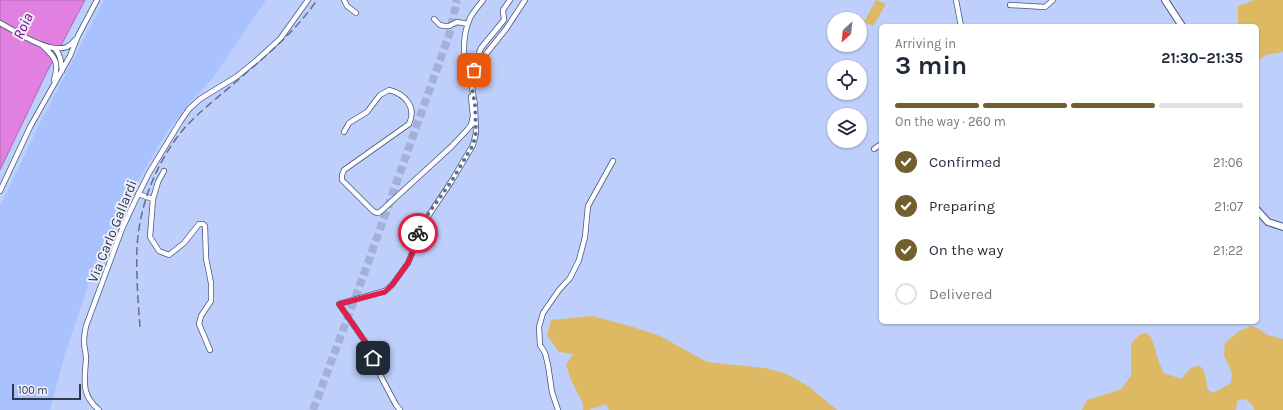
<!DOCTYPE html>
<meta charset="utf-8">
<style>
:root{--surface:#fff;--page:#f2f2f3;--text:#1f2937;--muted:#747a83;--line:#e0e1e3;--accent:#735f2e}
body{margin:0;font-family:Karla,sans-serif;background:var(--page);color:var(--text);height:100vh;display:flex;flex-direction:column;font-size:15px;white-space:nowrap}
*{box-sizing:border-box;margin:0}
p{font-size:13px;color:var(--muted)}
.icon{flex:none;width:22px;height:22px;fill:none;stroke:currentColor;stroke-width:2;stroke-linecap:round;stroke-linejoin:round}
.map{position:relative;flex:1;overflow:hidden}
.sheet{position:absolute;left:879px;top:24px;width:380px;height:300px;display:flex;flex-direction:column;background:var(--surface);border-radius:6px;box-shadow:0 1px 3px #0004}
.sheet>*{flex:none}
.needle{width:26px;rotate:207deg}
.tools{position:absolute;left:827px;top:12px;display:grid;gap:8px}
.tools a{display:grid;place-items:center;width:40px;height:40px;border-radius:50%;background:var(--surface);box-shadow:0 1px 3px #0004;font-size:20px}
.scale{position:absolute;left:12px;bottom:10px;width:69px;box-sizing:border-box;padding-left:4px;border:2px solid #30394f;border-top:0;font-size:11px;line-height:14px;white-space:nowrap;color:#30394f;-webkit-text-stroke:3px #ebf0fb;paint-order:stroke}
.pin{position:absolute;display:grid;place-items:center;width:34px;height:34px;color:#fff;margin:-17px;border-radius:8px;box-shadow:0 2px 6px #0006}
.courier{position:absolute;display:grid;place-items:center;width:40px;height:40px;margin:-20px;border:3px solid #e11d48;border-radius:50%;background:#fff;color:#222;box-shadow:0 1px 5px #0007}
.summary em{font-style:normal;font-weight:700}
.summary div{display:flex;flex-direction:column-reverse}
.summary{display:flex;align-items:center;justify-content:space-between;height:68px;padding:0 16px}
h1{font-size:26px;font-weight:700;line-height:30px}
.bar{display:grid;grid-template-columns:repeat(4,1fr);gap:6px 4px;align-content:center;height:48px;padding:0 16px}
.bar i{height:5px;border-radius:3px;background:var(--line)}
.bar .selected{background:var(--accent)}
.bar p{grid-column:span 4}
ol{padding:0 16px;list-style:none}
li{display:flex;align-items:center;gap:12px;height:44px}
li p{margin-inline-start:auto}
li .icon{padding:4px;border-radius:50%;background:var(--accent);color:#fff;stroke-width:4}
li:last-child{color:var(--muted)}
li i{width:22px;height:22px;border:2px solid var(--line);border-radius:50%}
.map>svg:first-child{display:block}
</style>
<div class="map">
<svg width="1283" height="410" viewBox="0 0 1283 410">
<rect width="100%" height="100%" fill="#bdcffa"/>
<path fill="#a9c1fe" d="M 104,0 L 266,0 L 212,79 L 190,102 L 166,133 L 132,192 L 97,259 L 65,354 L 50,410 L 0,410 L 0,206 L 39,125 Z"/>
<path fill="#ddb963" d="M 876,0 L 886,4 L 873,26 L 864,22 Z
M 1254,0 L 1283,0 L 1283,52 L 1266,55 L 1257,62 L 1257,26 L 1238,26 L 1238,6 Z
M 592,316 L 630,326 L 660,336 L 707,362 L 765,368 L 787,374 L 808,386 L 837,410 L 609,410 L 606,404 L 589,410 L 583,410 L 583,404 L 571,380 L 566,365 L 573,354 L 559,352 L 547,335 L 551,320 Z
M 1251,326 L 1259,329 L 1268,335 L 1283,339 L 1283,410 L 1254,410 C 1253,404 1249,401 1243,399 L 1237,401 L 1236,410 L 1082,410 L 1087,400 L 1116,391 L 1122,388 L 1131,376 L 1131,344 L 1139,335 L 1145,333 L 1150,335 C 1156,348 1157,361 1164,373 L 1181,379 C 1188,372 1190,366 1200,366 L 1204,371 L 1208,390 L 1213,393 L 1231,383 L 1232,373 L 1224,356 L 1225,343 L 1239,331 Z"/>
<path fill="#e180e0" stroke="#ac6bb4" d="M 0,0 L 85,0 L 46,74 L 0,170 Z"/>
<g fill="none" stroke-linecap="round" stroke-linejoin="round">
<path stroke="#a1b1d8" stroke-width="8" stroke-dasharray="8 4" stroke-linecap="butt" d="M 313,410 L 364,274 L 449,35 L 457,0"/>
<defs>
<path id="street" d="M 344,0 L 347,6 L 356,13
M 956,0 L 961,26
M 1010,5 L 1045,7 L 1053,0
M 434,19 L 440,25 L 444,26 L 449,26 L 457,22 L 468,24
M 0,23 C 17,32 48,54 67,47 C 71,45 74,41 77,38
M 43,46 C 56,58 59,63 54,80
M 55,49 C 61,55 61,62 62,71
M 467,76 C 463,57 462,36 470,18 C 473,12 479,6 483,0
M 467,77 L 469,72 L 475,63 L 481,48 L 504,20 L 503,10 L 510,0
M 344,132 L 349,123 L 367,112 L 380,95 L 389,90 C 405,94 417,107 409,124 L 344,170 L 342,175 L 342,180 L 373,211 L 377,213 L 380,212 L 451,147 L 467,130 L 471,125 L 473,116 L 471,97
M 874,149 L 881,144
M 164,171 L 158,182 L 153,199 L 150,237 L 159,251 L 169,255 L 184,243 L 199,224 L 203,224 L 205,226 L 206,258 L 211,283 L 211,301 L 201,316 L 199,324 L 210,350
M 0,191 L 30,127 L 70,56 L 78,36 L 97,0
M 138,194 L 153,199
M 99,410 C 80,394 85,380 86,358 C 86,353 84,347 84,342 C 84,337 85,331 86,326 L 122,229 L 135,201 L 149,173 L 180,122 L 189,109 L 200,99 L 236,77 L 257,60 L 280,39 L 308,0
M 400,410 L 396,405 L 378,371 L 366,343 L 339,304 L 385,291 L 392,285 L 408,263 L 413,251 L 416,236 L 421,227 L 451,182 L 473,145 L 476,133 L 475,105 L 471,82 L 473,70 L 506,29 L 525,0
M 558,410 L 552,392 L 548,365 L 545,353 L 540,345 L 539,327 L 543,313 L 559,290 L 570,278 L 579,260 L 585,237 L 588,206 L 613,161"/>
<path id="secondary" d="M 1165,0 L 1182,26
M 1257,210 L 1268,222 L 1283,227"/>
</defs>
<use href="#street" stroke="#435584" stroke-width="6"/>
<use href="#secondary" stroke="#435584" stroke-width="8"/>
<use href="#street" stroke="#fff" stroke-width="4.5"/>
<use href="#secondary" stroke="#fff" stroke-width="6"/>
<path stroke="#636f8d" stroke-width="1.5" stroke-dasharray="8 4" stroke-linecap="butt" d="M 140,327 C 138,301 136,274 137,248 C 139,206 156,163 182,131 C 198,112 220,96 238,80 C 267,55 295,32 317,0"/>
</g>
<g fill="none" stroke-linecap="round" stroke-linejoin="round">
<path stroke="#616e8b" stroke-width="4" stroke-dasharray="0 7.2" d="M 418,233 L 426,217 L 451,182 L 473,145 L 476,133 L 475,105 L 471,82 L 474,70"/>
<path stroke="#e11d48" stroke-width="5" d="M 373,358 L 366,343 L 339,304 L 385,292 L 392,285 L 408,263 L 413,251 L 418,233"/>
</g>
<g text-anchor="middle" stroke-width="4" stroke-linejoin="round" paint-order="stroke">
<g font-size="14" fill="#30394f" stroke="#ebf0fb">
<text transform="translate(112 231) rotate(-68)" y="5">Via Carlo Gallardi</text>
</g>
<g font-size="15" font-style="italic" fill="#810084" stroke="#ebf0fb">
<text transform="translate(23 26) rotate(-65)" y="5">Roia</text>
</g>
</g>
</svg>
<div class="tools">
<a><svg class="needle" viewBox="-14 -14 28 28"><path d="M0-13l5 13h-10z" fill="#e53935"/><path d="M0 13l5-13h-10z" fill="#747a83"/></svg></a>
<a><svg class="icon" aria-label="locate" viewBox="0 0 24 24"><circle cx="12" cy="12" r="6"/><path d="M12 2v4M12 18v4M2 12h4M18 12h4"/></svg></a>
<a><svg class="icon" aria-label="layers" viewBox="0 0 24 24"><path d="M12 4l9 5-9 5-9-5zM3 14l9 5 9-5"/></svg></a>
</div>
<div class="scale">100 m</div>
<div class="pin" style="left:474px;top:70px;background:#ea580c"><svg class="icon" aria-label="bag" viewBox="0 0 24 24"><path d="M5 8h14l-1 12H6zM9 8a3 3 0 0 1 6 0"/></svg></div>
<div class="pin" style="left:373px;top:358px;background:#1f2937"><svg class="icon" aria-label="home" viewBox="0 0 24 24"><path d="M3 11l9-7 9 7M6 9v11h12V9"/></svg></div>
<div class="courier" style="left:418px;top:233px"><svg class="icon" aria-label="bike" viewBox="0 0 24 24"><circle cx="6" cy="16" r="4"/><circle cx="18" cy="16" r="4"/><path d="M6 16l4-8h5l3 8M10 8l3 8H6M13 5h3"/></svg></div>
<section class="sheet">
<div class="summary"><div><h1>3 min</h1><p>Arriving in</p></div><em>21:30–21:35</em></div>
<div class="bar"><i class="selected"></i><i class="selected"></i><i class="selected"></i><i></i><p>On the way · 260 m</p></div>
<ol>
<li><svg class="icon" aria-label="check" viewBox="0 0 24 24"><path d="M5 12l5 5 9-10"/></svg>Confirmed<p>21:06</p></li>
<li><svg class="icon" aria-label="check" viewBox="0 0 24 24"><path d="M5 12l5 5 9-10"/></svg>Preparing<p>21:07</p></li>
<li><svg class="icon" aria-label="check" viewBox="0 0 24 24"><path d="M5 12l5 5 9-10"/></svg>On the way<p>21:22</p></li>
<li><i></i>Delivered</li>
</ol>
</section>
</div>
